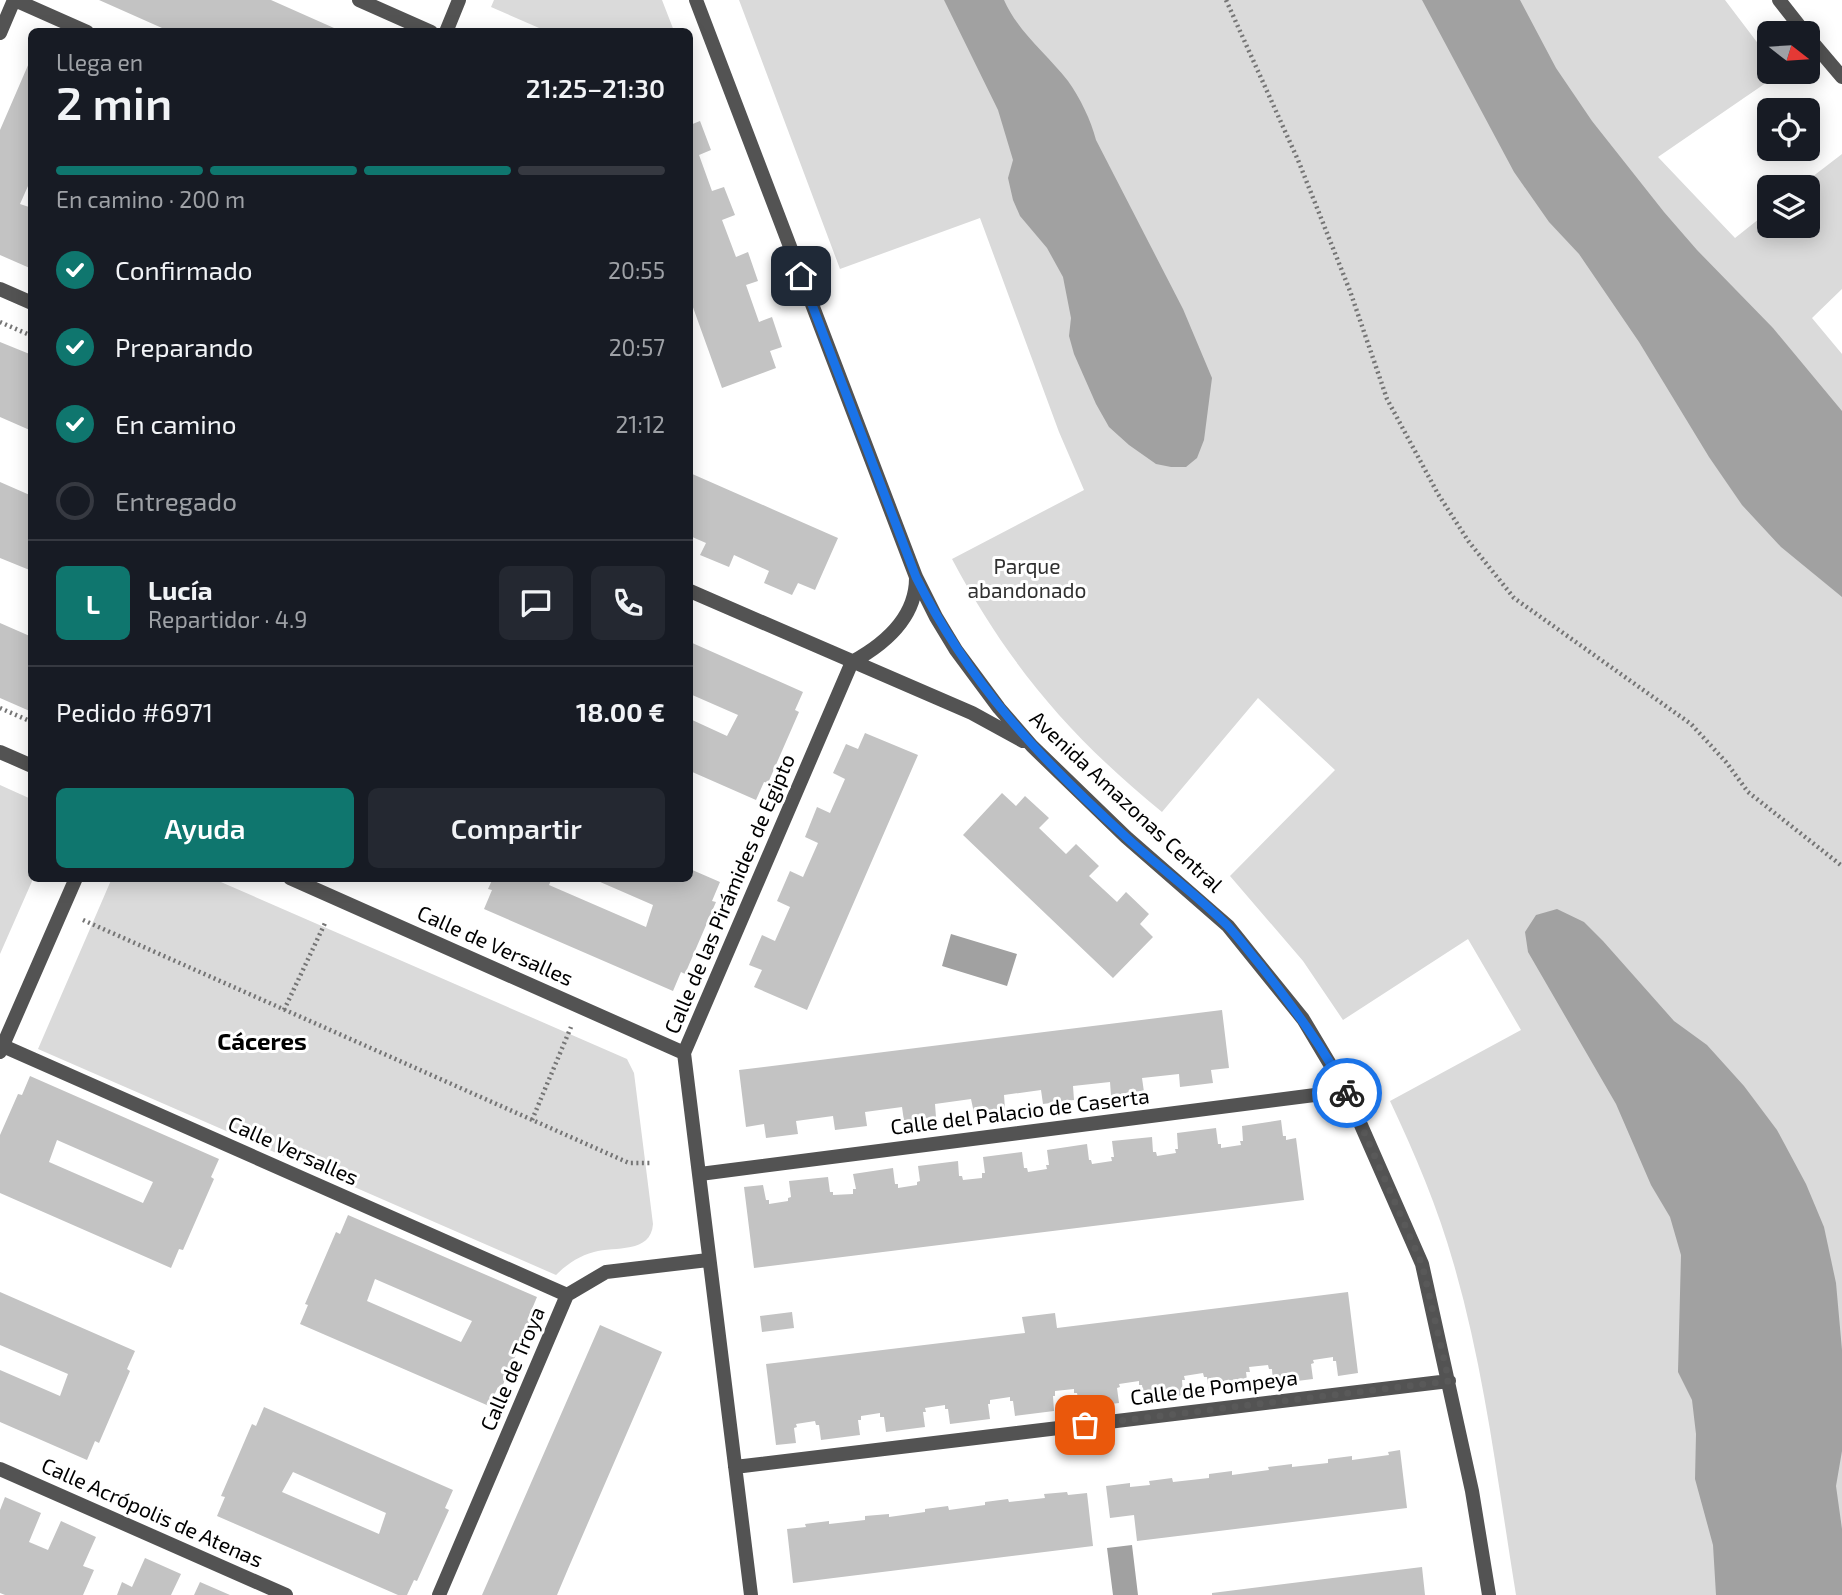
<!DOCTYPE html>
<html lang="es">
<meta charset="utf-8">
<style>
:root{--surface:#171b24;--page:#242831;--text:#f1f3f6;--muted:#9ea1a6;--line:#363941;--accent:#0f766e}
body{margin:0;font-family:"Exo 2",sans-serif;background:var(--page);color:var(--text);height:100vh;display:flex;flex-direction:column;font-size:26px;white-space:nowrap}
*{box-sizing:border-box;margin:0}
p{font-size:23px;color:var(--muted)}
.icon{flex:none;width:38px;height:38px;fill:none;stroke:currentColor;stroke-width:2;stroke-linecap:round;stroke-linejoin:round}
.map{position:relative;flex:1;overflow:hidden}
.sheet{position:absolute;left:28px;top:28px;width:665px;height:854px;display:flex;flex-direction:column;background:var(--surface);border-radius:10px;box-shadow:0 4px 18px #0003}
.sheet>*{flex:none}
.needle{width:46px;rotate:107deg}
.buttons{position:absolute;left:1757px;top:21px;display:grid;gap:14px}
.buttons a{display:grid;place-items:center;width:63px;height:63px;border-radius:10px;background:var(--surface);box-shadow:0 4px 18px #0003;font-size:35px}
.pin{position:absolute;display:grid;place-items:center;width:60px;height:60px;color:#fff;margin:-30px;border-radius:14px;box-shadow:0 4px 10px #0006}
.courier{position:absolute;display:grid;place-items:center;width:70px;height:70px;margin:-35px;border:5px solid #1a73e8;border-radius:50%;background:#fff;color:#222;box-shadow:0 2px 9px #0007}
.head em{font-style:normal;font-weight:600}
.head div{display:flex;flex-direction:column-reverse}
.head{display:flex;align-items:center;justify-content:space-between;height:119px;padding:0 28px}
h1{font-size:46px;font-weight:600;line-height:52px}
.bar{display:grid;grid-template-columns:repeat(4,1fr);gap:10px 7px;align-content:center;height:84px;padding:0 28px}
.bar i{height:9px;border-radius:5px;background:var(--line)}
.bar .on{background:var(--accent)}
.bar p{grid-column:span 4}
.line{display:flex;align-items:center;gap:18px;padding:0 28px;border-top:2px solid var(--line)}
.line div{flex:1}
.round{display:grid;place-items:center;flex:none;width:74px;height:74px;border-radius:10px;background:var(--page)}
ol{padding:0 28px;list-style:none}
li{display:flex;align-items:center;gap:21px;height:77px}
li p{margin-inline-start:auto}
li .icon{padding:7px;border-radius:50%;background:var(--accent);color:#fff;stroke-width:4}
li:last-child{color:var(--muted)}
li i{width:38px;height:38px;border:4px solid var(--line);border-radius:50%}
.cta{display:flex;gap:14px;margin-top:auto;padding:14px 28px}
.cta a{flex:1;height:80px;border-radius:10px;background:var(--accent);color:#fff;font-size:28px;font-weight:600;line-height:80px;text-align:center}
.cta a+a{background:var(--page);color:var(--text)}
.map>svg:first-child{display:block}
</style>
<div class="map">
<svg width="1842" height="1595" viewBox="0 0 1842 1595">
<rect width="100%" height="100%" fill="#fff"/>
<path fill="#dadada" d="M 494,0 L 662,0 L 674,31 L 546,31 L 491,7 Z
M 739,0 L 1725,0 L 1769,58 L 1769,72 L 1782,72 L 1658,157 L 1735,238 L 1769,211 L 1769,226 L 1808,226 L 1808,187 L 1799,187 L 1842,154 L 1842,289 L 1812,318 L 1842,354 L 1842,1595 L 1516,1595 C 1498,1485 1485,1372 1454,1265 C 1438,1208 1415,1154 1390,1101 L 1521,1030 L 1468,939 L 1343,1020 L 1303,961 L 1230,876 L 1335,770 L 1258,698 L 1162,812 C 1070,737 1008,664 952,559 L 1084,490 L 1059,432 L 980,218 L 840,269 Z
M 0,785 L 31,799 L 33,879 L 0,954 Z
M 112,878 L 214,879 L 627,1059 L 634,1073 L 653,1224 C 651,1254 615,1246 594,1252 C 579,1256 567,1264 556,1275 L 38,1049 Z"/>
<path fill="#a1a1a1" d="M 944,0 L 1004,0 C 1018,32 1047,54 1068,81 C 1080,98 1091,120 1096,140 L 1183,309 L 1212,378 L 1204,440 L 1197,458 L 1186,467 L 1171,467 L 1156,464 L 1129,445 L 1109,427 L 1096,404 L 1074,354 L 1069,336 L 1071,318 L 1063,277 L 1047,248 L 1020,216 L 1013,200 L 1008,178 L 1013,160 L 998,110 Z
M 1422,0 L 1520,0 L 1556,68 L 1592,121 L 1664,212 L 1697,250 L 1773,328 L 1842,411 L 1842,597 L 1781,547 L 1742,505 L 1709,457 L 1639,342 L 1579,254 L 1549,222 L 1514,172 Z
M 1557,909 L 1584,922 L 1603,941 L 1674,1021 L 1707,1045 L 1744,1086 L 1777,1130 L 1806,1184 L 1824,1227 L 1836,1283 L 1842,1350 L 1842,1451 L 1836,1486 L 1842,1529 L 1842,1595 L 1716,1595 L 1713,1545 L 1695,1479 L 1696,1434 L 1692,1400 L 1678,1372 L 1681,1255 L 1670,1217 L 1651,1185 L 1616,1104 L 1528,952 L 1525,932 L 1536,915 Z
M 951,934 L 1017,954 L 1007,986 L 942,966 Z
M 1132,1545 L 1138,1595 L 1113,1595 L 1107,1548 Z"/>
<path fill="#c3c3c3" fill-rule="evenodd" d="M 99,0 L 271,0 L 343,32 L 171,32 Z
M 32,56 L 32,177 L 20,204 L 32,208 L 32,269 L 0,255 L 0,130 Z
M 700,121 L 711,150 L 699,155 L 712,191 L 724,187 L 735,215 L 722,220 L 736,257 L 748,252 L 758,281 L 746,285 L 759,322 L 772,317 L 782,347 L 770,351 L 776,368 L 722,388 L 690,299 L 690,125 Z
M 0,342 L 32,355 L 32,431 L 0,417 Z
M 690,473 L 838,538 L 815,590 L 798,583 L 792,595 L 764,583 L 769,571 L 734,555 L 729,567 L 700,555 L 706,543 L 690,536 Z
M 0,482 L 32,496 L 32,571 L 0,558 Z
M 0,623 L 32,637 L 32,712 L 0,698 Z
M 690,642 L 803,692 L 795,710 L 799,712 L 768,783 L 764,782 L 756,800 L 690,771 L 690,719 L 727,736 L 738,715 L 690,694 Z
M 865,733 L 918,755 L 807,1010 L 754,987 L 762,970 L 749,965 L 762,935 L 775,941 L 790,907 L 777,901 L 790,871 L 803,877 L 818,843 L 805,837 L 817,807 L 830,813 L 845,779 L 833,773 L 846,744 L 858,749 Z
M 1002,793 L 1016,806 L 1025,796 L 1049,818 L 1039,828 L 1066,854 L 1076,844 L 1099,866 L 1089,876 L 1117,902 L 1126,892 L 1149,914 L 1140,924 L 1153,937 L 1113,978 L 963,835 Z
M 690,869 L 720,882 L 712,901 L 716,902 L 685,974 L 681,972 L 673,991 L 484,909 L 492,890 L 488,889 L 493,878 L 552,878 L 549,885 L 646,927 L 653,905 L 591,878 L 690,878 Z
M 1222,1010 L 1229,1068 L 1211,1070 L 1213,1083 L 1180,1087 L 1179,1074 L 1142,1078 L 1144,1092 L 1111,1096 L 1110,1082 L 1073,1086 L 1074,1100 L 1043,1104 L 1041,1090 L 1004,1095 L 1005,1109 L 974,1113 L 971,1099 L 935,1104 L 936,1117 L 904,1121 L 902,1107 L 865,1112 L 867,1126 L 835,1130 L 833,1116 L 796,1121 L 798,1134 L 766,1138 L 764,1124 L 746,1127 L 739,1070 Z
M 30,1076 L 219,1159 L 211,1177 L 214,1179 L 183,1250 L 179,1249 L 171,1268 L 0,1193 L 0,1135 L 18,1094 L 22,1095 ZM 57,1140 L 153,1182 L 143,1203 L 49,1162 Z
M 1281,1120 L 1283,1136 L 1286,1136 L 1286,1140 L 1296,1138 L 1304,1200 L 754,1268 L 744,1187 L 763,1185 L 766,1200 L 769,1200 L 769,1204 L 788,1201 L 788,1198 L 791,1197 L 789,1181 L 828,1177 L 830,1192 L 833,1192 L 833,1195 L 853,1194 L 853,1189 L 856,1189 L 853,1174 L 893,1168 L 895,1184 L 898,1184 L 898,1188 L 917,1185 L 917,1182 L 920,1181 L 918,1166 L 958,1161 L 959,1176 L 962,1176 L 963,1180 L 982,1178 L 982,1173 L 985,1173 L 983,1157 L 1022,1152 L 1024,1168 L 1027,1168 L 1028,1172 L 1047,1169 L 1046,1165 L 1049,1165 L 1047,1150 L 1087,1144 L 1089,1160 L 1091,1160 L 1092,1164 L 1112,1161 L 1111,1157 L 1114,1157 L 1112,1141 L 1152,1137 L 1153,1152 L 1156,1152 L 1157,1156 L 1176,1153 L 1175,1149 L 1178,1149 L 1177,1133 L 1216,1128 L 1218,1144 L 1221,1144 L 1221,1148 L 1241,1145 L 1240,1141 L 1243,1141 L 1242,1126 Z
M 348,1215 L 537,1297 L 529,1316 L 532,1318 L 501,1389 L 498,1387 L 489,1406 L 300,1324 L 308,1305 L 305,1304 L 336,1232 L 340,1234 ZM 375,1279 L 472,1321 L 461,1342 L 367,1301 Z
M 0,1292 L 135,1351 L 127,1369 L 130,1371 L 99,1443 L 95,1441 L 87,1460 L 0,1422 L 0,1370 L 60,1396 L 68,1374 L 0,1345 Z
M 1348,1292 L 1358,1373 L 1338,1376 L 1336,1361 L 1333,1361 L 1333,1357 L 1313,1360 L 1314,1363 L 1311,1364 L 1313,1379 L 1273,1384 L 1272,1369 L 1269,1369 L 1268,1365 L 1249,1367 L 1250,1372 L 1246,1372 L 1248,1387 L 1209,1392 L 1207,1377 L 1204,1377 L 1203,1373 L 1184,1376 L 1185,1380 L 1182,1380 L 1183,1395 L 1144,1400 L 1142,1385 L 1139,1385 L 1139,1381 L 1119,1384 L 1120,1387 L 1117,1388 L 1119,1403 L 1080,1408 L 1077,1393 L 1074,1393 L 1074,1389 L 1055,1391 L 1055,1396 L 1053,1396 L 1054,1411 L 1015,1416 L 1013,1401 L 1010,1401 L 1010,1397 L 990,1400 L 990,1404 L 988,1404 L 990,1419 L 950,1424 L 948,1409 L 945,1409 L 945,1405 L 925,1408 L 926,1412 L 923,1412 L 925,1427 L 886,1432 L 884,1417 L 880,1417 L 880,1413 L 861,1416 L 861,1420 L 858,1420 L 860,1435 L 821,1440 L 819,1425 L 816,1425 L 815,1421 L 796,1424 L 797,1427 L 794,1428 L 796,1443 L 776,1445 L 766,1364 L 1025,1333 L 1022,1317 L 1055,1313 L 1057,1328 Z
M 792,1312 L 794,1328 L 762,1332 L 760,1316 Z
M 600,1325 L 662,1352 L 568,1569 L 557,1595 L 482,1595 Z
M 264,1407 L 453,1490 L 445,1508 L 449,1510 L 417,1581 L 414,1580 L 407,1595 L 398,1595 L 217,1516 L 225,1497 L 221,1496 L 252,1424 L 256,1426 ZM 293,1472 L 386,1513 L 379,1534 L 282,1492 Z
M 1400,1450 L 1407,1508 L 1137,1541 L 1134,1515 L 1110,1518 L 1106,1486 L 1130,1483 L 1130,1487 L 1150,1485 L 1149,1481 L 1172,1478 L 1173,1482 L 1209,1478 L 1209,1474 L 1232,1471 L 1232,1475 L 1269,1470 L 1268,1467 L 1292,1464 L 1292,1467 L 1328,1463 L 1328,1459 L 1352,1456 L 1352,1460 L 1389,1455 L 1388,1452 Z
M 1067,1492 L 1068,1495 L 1087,1493 L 1093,1546 L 793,1583 L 787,1529 L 806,1527 L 805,1524 L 829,1521 L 829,1524 L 865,1520 L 865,1516 L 889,1514 L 889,1517 L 925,1512 L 925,1509 L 948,1506 L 949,1510 L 985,1505 L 985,1502 L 1008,1499 L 1009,1502 L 1045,1498 L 1044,1494 Z
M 5,1497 L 41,1513 L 29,1542 L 48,1550 L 61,1521 L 96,1537 L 83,1566 L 94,1570 L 83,1595 L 5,1595 L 0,1593 L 0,1510 Z
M 145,1558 L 181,1574 L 171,1595 L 117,1595 L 122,1582 L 132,1587 Z
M 1422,1567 L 1425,1595 L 1212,1595 L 1212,1593 Z
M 200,1582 L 230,1595 L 194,1595 Z"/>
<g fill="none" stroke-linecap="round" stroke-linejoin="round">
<path stroke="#757575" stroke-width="4.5" stroke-dasharray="2 3.5" stroke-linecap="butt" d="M 1226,0 L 1298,160 L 1350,291 L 1387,399 L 1438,494 L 1469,542 L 1514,598 L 1691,724 L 1726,762 L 1748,792 L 1842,866
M 0,322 L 32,336
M 0,708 L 32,722
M 83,920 L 629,1163 L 650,1163
M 284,1010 L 326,921
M 532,1120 L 571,1027"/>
<path stroke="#535353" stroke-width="14" d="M 15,0 L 87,32
M 359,0 L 431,32
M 696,0 L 916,577 L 936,617 L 956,650 L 999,708 L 1032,746 L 1126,837 L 1228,926 L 1303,1019 L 1346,1091 L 1422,1264 L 1472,1491 L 1489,1595
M 1779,0 L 1805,33
M 446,32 L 459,0
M 0,33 L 14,0
M 1808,37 L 1842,77
M 0,289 L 32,303
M 690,591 L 972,713 L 1023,741
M 0,752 L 32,766
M 290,878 L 684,1053
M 3,1046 L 567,1295
M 0,1052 L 76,878
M 700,1174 L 1346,1091
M 735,1467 L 1449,1381
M 0,1469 L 286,1595
M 439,1595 L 567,1295 L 606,1272 L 708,1260
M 751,1595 L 684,1053 L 852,662 C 885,644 916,618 916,578"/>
</g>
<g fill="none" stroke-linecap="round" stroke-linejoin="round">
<path stroke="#595959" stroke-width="7" stroke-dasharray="0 12.6" d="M 1085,1425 L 1449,1381 L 1422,1264 L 1347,1093"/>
<path stroke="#1a73e8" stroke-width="9" d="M 801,276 L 916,577 C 968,682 1041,760 1127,838 C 1160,868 1196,894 1227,925 C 1239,938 1250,953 1261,966 C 1293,1007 1323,1047 1347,1093"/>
</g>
<g text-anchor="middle" stroke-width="6" stroke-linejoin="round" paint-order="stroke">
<g font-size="21" fill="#313131" stroke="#fff">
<text x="1027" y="574">Parque<tspan x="1027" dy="24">abandonado</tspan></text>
</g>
<g font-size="21" fill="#000" stroke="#fff">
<text transform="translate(1126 802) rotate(43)" y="7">Avenida Amazonas Central</text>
<text transform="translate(730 894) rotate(-67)" y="7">Calle de las Pirámides de Egipto</text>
<text transform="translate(495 946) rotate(24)" y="7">Calle de Versalles</text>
<text transform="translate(1020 1112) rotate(-7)" y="7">Calle del Palacio de Caserta</text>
<text transform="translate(293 1151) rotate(24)" y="7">Calle Versalles</text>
<text transform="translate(513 1369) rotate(-67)" y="7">Calle de Troya</text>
<text transform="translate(1214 1388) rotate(-7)" y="7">Calle de Pompeya</text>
<text transform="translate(152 1513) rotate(24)" y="7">Calle Acrópolis de Atenas</text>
</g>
<g font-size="24" font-weight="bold" fill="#000" stroke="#fff">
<text x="262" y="1050">Cáceres</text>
</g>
</g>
</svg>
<div class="buttons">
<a><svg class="needle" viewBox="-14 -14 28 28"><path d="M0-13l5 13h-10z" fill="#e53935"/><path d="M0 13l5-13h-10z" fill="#9ea1a6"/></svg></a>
<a><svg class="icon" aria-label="locate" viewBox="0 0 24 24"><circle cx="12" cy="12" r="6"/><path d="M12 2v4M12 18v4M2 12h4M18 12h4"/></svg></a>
<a><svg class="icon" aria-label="layers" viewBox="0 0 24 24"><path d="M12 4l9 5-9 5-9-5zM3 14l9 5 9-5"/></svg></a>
</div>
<div class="pin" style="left:1085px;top:1425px;background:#ea580c"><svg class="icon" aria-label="bag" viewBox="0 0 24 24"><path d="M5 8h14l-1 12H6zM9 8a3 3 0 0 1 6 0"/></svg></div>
<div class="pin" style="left:801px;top:276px;background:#1f2937"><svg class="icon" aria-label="home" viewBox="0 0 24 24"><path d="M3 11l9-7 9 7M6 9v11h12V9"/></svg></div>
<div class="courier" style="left:1347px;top:1093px"><svg class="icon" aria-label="bike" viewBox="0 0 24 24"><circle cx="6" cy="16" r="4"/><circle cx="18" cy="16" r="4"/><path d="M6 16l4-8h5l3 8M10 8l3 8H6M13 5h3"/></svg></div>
<section class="sheet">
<div class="head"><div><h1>2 min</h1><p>Llega en</p></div><em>21:25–21:30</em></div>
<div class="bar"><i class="on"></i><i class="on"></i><i class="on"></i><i></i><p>En camino · 200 m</p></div>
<ol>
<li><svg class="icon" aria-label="check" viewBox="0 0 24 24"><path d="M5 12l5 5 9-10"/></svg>Confirmado<p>20:55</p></li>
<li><svg class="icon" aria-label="check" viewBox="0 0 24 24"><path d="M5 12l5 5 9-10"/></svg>Preparando<p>20:57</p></li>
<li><svg class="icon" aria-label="check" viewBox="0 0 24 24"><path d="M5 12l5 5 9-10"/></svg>En camino<p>21:12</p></li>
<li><i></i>Entregado</li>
</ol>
<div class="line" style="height:126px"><b class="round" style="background:var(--accent);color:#fff">L</b><div><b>Lucía</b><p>Repartidor · 4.9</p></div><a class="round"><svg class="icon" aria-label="chat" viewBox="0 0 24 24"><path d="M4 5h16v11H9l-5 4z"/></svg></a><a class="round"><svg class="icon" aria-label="phone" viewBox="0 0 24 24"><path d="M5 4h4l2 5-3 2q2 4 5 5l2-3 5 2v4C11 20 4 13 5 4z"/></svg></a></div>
<div class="line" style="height:91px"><div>Pedido #6971</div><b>18.00 €</b></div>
<div class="cta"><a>Ayuda</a><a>Compartir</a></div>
</section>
</div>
